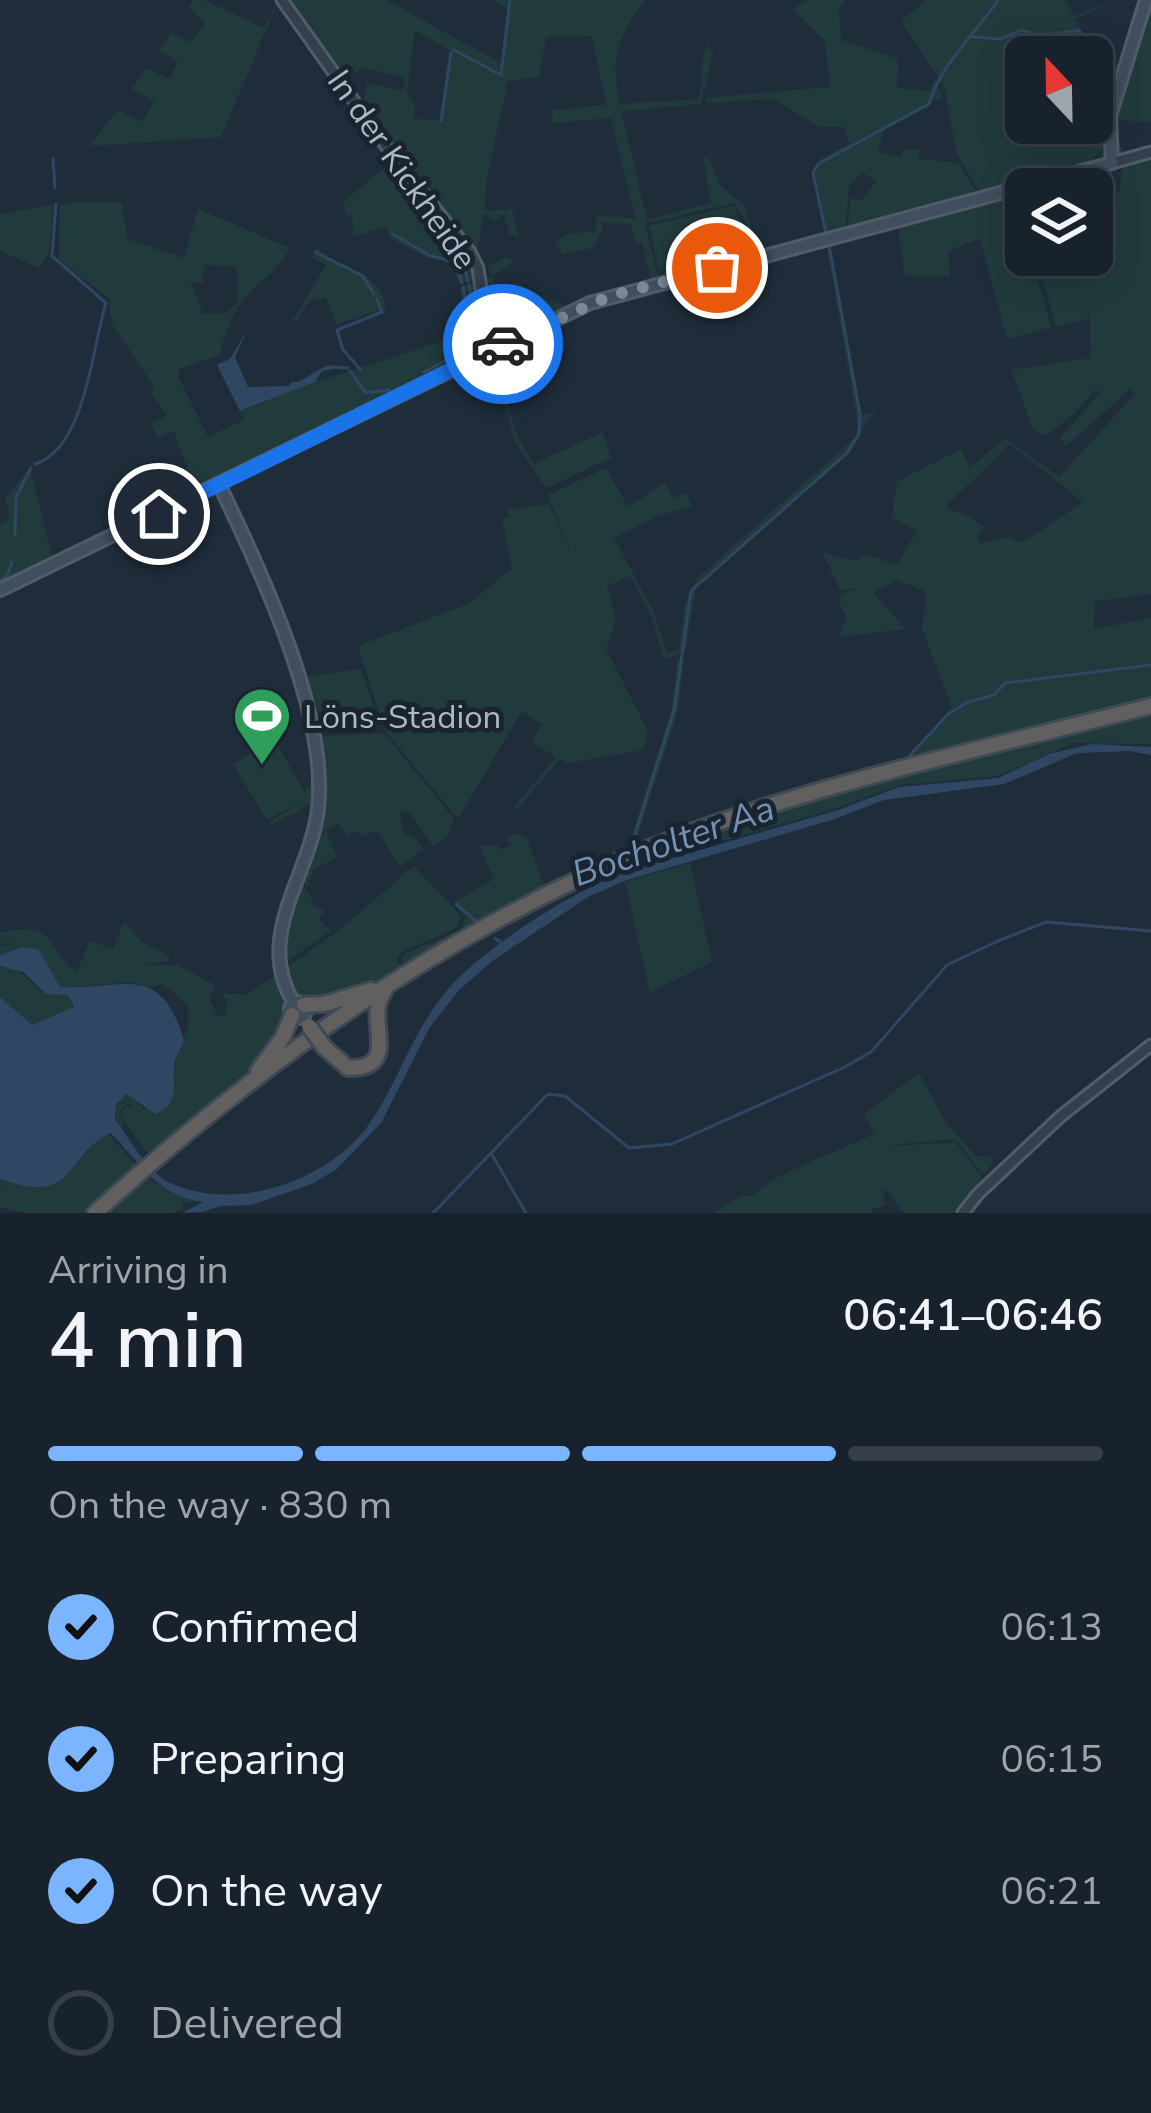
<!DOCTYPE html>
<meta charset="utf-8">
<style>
:root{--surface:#17222c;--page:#242f38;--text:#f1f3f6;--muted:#9ea4a9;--line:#363f48;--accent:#7cb5ff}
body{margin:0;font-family:"Nunito Sans",sans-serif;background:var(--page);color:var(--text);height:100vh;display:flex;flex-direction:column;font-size:45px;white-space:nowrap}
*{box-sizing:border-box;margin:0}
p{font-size:39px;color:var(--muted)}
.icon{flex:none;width:66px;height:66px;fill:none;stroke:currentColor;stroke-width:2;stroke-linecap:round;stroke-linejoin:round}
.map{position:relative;height:1213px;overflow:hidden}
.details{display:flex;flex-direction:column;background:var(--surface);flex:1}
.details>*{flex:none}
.needle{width:78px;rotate:338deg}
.fabs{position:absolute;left:1005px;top:36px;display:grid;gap:24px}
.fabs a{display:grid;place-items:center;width:108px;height:108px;border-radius:18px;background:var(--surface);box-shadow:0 6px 30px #0003,0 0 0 3px var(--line);font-size:60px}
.pin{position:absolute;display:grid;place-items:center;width:102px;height:102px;color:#fff;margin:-51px;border:6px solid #fff;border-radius:50%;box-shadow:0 3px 12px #0007}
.courier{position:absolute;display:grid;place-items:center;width:120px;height:120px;margin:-60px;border:9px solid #1a73e8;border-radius:50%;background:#fff;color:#222;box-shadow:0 3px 15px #0007}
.summary em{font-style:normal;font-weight:600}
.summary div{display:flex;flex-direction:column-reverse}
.summary{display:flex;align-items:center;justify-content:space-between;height:204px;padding:0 48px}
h1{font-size:78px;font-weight:600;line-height:90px}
.bar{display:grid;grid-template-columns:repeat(4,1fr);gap:18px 12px;align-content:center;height:144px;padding:0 48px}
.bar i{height:15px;border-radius:9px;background:var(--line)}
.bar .active{background:var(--accent)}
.bar p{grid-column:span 4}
ol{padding:0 48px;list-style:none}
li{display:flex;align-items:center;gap:36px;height:132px}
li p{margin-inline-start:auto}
li .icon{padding:12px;border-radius:50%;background:var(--accent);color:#111;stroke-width:4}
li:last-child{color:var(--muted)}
li i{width:66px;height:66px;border:6px solid var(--line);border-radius:50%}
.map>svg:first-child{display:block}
</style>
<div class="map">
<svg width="1151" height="1213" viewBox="0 0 1151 1213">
<rect width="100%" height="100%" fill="#1f2d3b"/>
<path fill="#213b3c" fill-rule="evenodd" d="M 194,0 L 204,0 L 264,28 L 278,1 L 221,137 L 90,146 L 117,110 L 143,122 L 154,101 L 132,89 L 146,68 L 169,79 L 178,62 L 159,50 L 171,33 L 191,42 L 206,23 L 189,7 Z
M 286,0 L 386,0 L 501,63 L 508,9 L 492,0 L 645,0 C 618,37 609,59 620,104 L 699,99 L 703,57 L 709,40 L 708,50 L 713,52 L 701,104 L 621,111 L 647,220 L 711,203 L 703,158 L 709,157 L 719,184 L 745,207 L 756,246 L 753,253 L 651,279 L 642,242 L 636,243 L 631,224 L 601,222 L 602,231 L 593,248 L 562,254 L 555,243 L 567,234 L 596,231 L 596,215 L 636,219 L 611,118 L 551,123 L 553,110 L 606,105 L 592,36 L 546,37 L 539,77 L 508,81 L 487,176 L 484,211 L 512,209 L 519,238 L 506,232 L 510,227 L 504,222 L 507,213 L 493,221 L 484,213 L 476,256 L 363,107 L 367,83 L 403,91 L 406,78 L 365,68 L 342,79 ZM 415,30 L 451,51 L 441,120 L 414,119 L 415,107 L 407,92 ZM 734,203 L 746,221 L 750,253 L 657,274 L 645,224 Z
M 810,0 L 846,0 L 839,8 L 841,40 L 898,59 L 897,88 L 930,91 L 935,78 L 943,100 L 933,99 L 928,107 L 884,129 L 878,152 L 901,158 L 903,149 L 919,150 L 919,159 L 958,163 L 976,192 L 848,226 L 850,198 L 862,201 L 876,181 L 862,172 L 849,187 L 846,226 L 825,235 L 812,173 L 819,160 L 849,144 L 844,127 L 820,127 L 773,99 L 705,103 L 706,98 L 830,87 L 825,41 L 792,9 Z
M 926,0 L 1065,0 L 1074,16 L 1116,0 L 1075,19 L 1098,61 L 1114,68 L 1109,90 L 1133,26 L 1107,115 L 1106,157 L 1101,157 L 1102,151 L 1090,162 L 979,191 L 956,152 L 945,88 L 901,21 ZM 1026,57 L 1092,57 L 1092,123 L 1026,123 Z
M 1151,0 L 1151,122 L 1115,120 L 1114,133 L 1123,152 L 1151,148 L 1115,154 L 1113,114 Z
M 1151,158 L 1151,594 L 1095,601 L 1094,629 L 1151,618 L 1151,702 L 710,824 L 406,969 L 401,961 L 404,954 L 461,930 L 465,917 L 455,905 L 463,909 L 454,903 L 494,879 L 480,846 L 497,845 L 500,850 L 510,845 L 507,838 L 516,834 L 527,838 L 545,889 L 627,851 L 671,711 L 678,659 L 684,658 L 678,710 L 634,848 L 907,760 L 953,711 L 922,628 L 927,592 L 897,580 L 873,592 L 905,629 L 839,637 L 846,617 L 839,602 L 841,595 L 859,587 L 840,591 L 823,553 L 856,561 L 864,554 L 897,565 L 917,531 L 892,517 L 897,481 L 961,449 L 970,468 L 1005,438 L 1059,477 L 1136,393 L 1130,389 L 1066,446 L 1060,438 L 1101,392 L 1095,390 L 1075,413 L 1045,436 L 1033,428 L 1011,370 L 1091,358 L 1089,310 L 1087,319 L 1058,326 L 1055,323 L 1036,255 L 1092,255 L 1092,201 L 1119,193 L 1123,166 ZM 1010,444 L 1083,502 L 1022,543 L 1009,537 L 981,543 L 977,537 L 984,528 L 970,517 L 945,507 Z
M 392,162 L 468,254 L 477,278 L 459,284 L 453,264 L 427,257 L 390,238 L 387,226 L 353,237 L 352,215 L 346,214 L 344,201 Z
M 1026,191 L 1016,198 L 1026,236 L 1026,255 L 1031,255 L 1051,327 L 1007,339 L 980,239 L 983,237 L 948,251 L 950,277 L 905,276 L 898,228 Z
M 68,203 L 122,203 L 127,239 L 184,258 L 198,209 L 290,248 C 279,269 266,276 250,292 C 232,310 226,332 219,355 L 180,369 L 178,376 L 208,437 L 244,420 L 240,411 C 269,404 297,381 326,379 L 467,333 L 460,288 L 475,282 L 485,347 L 181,497 L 179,491 L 187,467 L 174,431 L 158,438 L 151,424 L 167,416 L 152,394 L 153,385 L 112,324 L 109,299 L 59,259 L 60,205 ZM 204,265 L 236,266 L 237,302 L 227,313 L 203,314 L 190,282 L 202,284 Z
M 53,205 L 50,249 L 40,268 L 0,251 L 0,214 Z
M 733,206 L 742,223 L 746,251 L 659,271 L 649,226 Z
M 830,242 L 862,415 L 878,412 C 861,422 861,440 848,454 L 696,588 L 685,652 L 664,659 L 651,616 L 630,576 L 607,586 L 616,619 L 606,649 L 648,731 L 643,750 L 568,763 L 560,759 L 517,810 L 514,807 L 556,757 L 532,742 L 542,724 L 522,711 L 458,819 L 384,729 L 358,646 L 470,603 L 512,568 L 502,519 L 510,517 L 506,510 L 549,504 L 575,563 L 548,495 L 606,468 L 628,507 L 665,482 L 672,498 L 686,493 L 692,506 L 658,516 L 614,538 L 654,612 L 667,653 L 679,650 L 685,605 L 696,579 L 855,438 L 858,426 L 826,243 Z
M 317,248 C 341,272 389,270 385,316 L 380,310 L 336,324 L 326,297 L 308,302 L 299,319 L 291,323 L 326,265 L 311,257 Z
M 506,257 L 515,261 L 492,276 L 496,288 L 515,282 L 566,307 L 497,337 L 493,333 L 483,281 L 491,276 L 487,267 Z
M 501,383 L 517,436 L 534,464 L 603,432 L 611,458 L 546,488 L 514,441 Z
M 30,468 L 53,562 L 0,584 L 0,525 L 9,520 L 6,497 Z
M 361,669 L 381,727 L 334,730 L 326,727 L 303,677 Z
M 1151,713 L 1151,744 L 1073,743 L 998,776 L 899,785 L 837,808 L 625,870 L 627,863 C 796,795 975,758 1151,713 Z
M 384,733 L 453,818 L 450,833 L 434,847 L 410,813 L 400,811 L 402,831 L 418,841 L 423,849 L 400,867 L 377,830 L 363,837 L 356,831 L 348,836 L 338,823 L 326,831 L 337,857 L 313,870 L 308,886 L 302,881 C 322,833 328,788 319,736 Z
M 275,740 L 308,799 L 305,789 L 312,784 L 312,803 L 271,825 L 269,822 L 306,800 L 267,820 L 233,764 Z
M 690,863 L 712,962 L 650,992 L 625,882 Z
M 414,866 L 461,916 L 458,927 L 400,953 L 397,959 L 402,971 L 359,992 L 306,1003 L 297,999 L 283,970 L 343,927 Z
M 301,883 L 313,899 L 310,904 L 324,911 L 319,919 L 331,931 L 284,963 L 282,939 Z
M 124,922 L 142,942 L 169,956 L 168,961 L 137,965 L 177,965 L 215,985 L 209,998 L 218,1017 L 225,1015 L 228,1003 L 222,993 L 246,995 L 277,974 L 290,1003 L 290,1017 L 254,1071 L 166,1148 L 146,1151 L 123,1120 L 122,1110 L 132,1106 L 128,1103 L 120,1111 L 123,1126 L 121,1128 C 112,1115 113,1099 130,1094 L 144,1109 L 173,1099 L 176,1056 L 188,1028 L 188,1004 L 162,984 L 152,988 L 130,982 L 64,988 L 56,984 L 38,949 L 23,947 L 0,955 L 0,946 L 16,942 L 0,944 L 0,932 C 11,932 21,928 32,930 C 55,933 57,962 77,971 L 90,941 L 113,949 Z
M 0,966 C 31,970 28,988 47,993 C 54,995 61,994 68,995 L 73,1009 L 41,1023 L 29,1024 L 0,997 Z
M 919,1073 L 944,1120 L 976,1156 L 990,1156 L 993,1163 L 983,1175 L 958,1142 L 952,1139 L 880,1146 L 956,1143 L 985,1182 L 959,1213 L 904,1213 L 886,1189 L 882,1191 L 886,1205 L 872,1209 L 872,1213 L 713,1213 L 741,1196 L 751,1196 L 779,1176 L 874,1134 L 864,1114 Z
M 107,1133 L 152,1182 L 194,1201 L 182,1203 L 183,1208 L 173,1213 L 102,1213 L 141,1178 L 151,1186 L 137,1171 L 90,1213 L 26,1213 L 0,1207 L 0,1188 L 7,1189 L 0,1186 L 0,1179 C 66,1202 64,1167 107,1133 Z"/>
<path fill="#2f4762" d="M 247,330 L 235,357 L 248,387 L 289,386 L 291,382 C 302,384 311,372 329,365 L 332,369 L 322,371 L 315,382 L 240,411 L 217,365 L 230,359 Z
M 1092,744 L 1151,747 L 1151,755 L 1130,751 L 1077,753 L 1004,784 L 884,800 L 835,819 L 624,881 L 588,897 L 491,962 L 458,991 L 430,1027 L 381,1123 L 337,1169 L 312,1184 L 251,1205 L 221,1206 L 202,1212 L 182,1213 L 203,1202 C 156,1195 142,1164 110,1133 C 61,1159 77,1206 0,1179 L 0,997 L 32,1025 L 74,1007 L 68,995 L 46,994 L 23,972 L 0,966 L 0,955 L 23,947 L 38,949 L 60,987 C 122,990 161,960 184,1041 C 183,1043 176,1057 175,1060 C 171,1083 182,1104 155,1114 L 127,1094 L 116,1104 L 115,1119 C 131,1141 145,1168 168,1182 C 233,1213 328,1183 370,1123 C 400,1079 413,1029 449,988 C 486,946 572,892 625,872 L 838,810 L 899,787 L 998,778 L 1049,754 Z"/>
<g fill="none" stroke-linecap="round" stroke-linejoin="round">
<path stroke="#2f4762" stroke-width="3" d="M 973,37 L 1001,39 L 1022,30 L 1039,36 L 1079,30 L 1097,62 L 1114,69
M 454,50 L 501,75 L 510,0
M 441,121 L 451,52
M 53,159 L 55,188
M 826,233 L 813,173 L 818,164 L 929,104 C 940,65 976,33 998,0
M 393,234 L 429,255 L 455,262 L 462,283
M 315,252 L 363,276 L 374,294
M 466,257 L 463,263 L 468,281
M 469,285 L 477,330
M 463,287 L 471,332
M 331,367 L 348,368
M 361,370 L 343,350 L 337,330 L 382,312 L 377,299
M 350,371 L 366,393 L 389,390
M 424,372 L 473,346 L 478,337
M 35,464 C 86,448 92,347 106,303 L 52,256 L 56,204
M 15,535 L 16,497 L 31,468
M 0,581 L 8,574 L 12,562
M 905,761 L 948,714 L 968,702 L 994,695 L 1005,683 L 1151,665
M 630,850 L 674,711 L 691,591 L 847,453 L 859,434 L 860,415 L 829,245
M 456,904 L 477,922
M 495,938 L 500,942
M 841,1069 L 871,1052 L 947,965 L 998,941 L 1046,922 L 1151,931
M 491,1153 L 526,1213
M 433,1213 L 548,1094 L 565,1096 L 629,1148 L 672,1144 L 838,1070"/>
<defs>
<path id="tertiary" d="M 282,0 L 393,156 L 470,252 L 478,268 L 490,351
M 1112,163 L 1151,152
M 963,1213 L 978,1194 L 1061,1116 L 1151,1045"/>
<path id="secondary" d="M 219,484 C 260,570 329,714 318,809 C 310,876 253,937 294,1003
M 0,590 L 590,303 L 1112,163 L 1110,116 L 1146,0
M290 1010a8 8 0 1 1 16 0a8 8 0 1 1-16 0Z"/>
<path id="trunk" d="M 304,1005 L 324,1004 L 371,990
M 324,1047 L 348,1068 C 404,1069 363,1018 384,992
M 258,1071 L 283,1037 L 292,1015
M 95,1213 C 262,1061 450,926 662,843 C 819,782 988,748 1151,706"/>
</defs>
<use href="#tertiary" stroke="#515c69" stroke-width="15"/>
<use href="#secondary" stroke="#515c69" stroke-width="16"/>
<use href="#trunk" stroke="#3e4956" stroke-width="20"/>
<use href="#tertiary" stroke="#333f4c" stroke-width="9"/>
<use href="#secondary" stroke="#414e5f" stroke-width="10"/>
<use href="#trunk" stroke="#62605e" stroke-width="14"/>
<defs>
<path id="trunk-bridge" d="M 309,1026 L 324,1047"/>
</defs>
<use href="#trunk-bridge" stroke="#3e4956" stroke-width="20" stroke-linecap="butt"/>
<use href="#trunk-bridge" stroke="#62605e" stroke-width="14"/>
</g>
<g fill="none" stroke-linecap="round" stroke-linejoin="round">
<path stroke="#7c8897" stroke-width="12" stroke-dasharray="0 21.6" d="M 503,344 L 610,296 L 717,268"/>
<path stroke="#1a73e8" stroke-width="15" d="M 159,514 L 503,344"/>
</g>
<defs>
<symbol id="stadium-pin" viewBox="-11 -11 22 30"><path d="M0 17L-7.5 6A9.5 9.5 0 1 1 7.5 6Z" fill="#2e9e5b" stroke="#192430"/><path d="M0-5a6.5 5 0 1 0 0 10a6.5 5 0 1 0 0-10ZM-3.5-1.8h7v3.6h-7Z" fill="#fff"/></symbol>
</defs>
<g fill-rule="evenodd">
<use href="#stadium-pin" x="229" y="683" width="66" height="90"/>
</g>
<g text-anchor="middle" stroke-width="10" stroke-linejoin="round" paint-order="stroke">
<g font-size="33" fill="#aeb9c8" stroke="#192430">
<text transform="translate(403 169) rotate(55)" y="12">In der Kickheide</text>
</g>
<g font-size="33" fill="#aeb9c8" stroke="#192430" text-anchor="start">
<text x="304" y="728">Löns-Stadion</text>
</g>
<g font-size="36" font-style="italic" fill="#7391b2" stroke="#192430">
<text transform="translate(673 840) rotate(-19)" y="13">Bocholter Aa</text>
</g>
</g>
</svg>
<div class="fabs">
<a><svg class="needle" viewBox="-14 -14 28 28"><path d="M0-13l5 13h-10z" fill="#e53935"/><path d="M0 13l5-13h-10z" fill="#9ea4a9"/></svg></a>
<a><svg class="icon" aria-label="layers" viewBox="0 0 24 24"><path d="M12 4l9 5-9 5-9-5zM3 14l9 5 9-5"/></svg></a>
</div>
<div class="pin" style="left:717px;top:268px;background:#ea580c"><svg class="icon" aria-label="bag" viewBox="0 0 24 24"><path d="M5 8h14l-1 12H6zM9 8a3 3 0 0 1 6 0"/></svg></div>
<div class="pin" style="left:159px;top:514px;background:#1f2937"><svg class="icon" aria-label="home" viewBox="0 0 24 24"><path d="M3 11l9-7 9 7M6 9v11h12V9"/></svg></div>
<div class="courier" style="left:503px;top:344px"><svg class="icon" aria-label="car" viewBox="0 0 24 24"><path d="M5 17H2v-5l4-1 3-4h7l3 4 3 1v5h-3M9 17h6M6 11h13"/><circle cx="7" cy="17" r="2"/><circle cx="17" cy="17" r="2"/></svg></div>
</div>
<section class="details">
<div class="summary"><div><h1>4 min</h1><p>Arriving in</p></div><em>06:41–06:46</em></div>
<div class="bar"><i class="active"></i><i class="active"></i><i class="active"></i><i></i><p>On the way · 830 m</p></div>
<ol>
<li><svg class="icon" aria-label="check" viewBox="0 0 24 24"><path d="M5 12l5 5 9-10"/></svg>Confirmed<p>06:13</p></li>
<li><svg class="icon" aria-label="check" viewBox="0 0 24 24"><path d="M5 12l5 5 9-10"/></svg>Preparing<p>06:15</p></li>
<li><svg class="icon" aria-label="check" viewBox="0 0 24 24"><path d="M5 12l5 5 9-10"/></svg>On the way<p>06:21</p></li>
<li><i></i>Delivered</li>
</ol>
</section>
